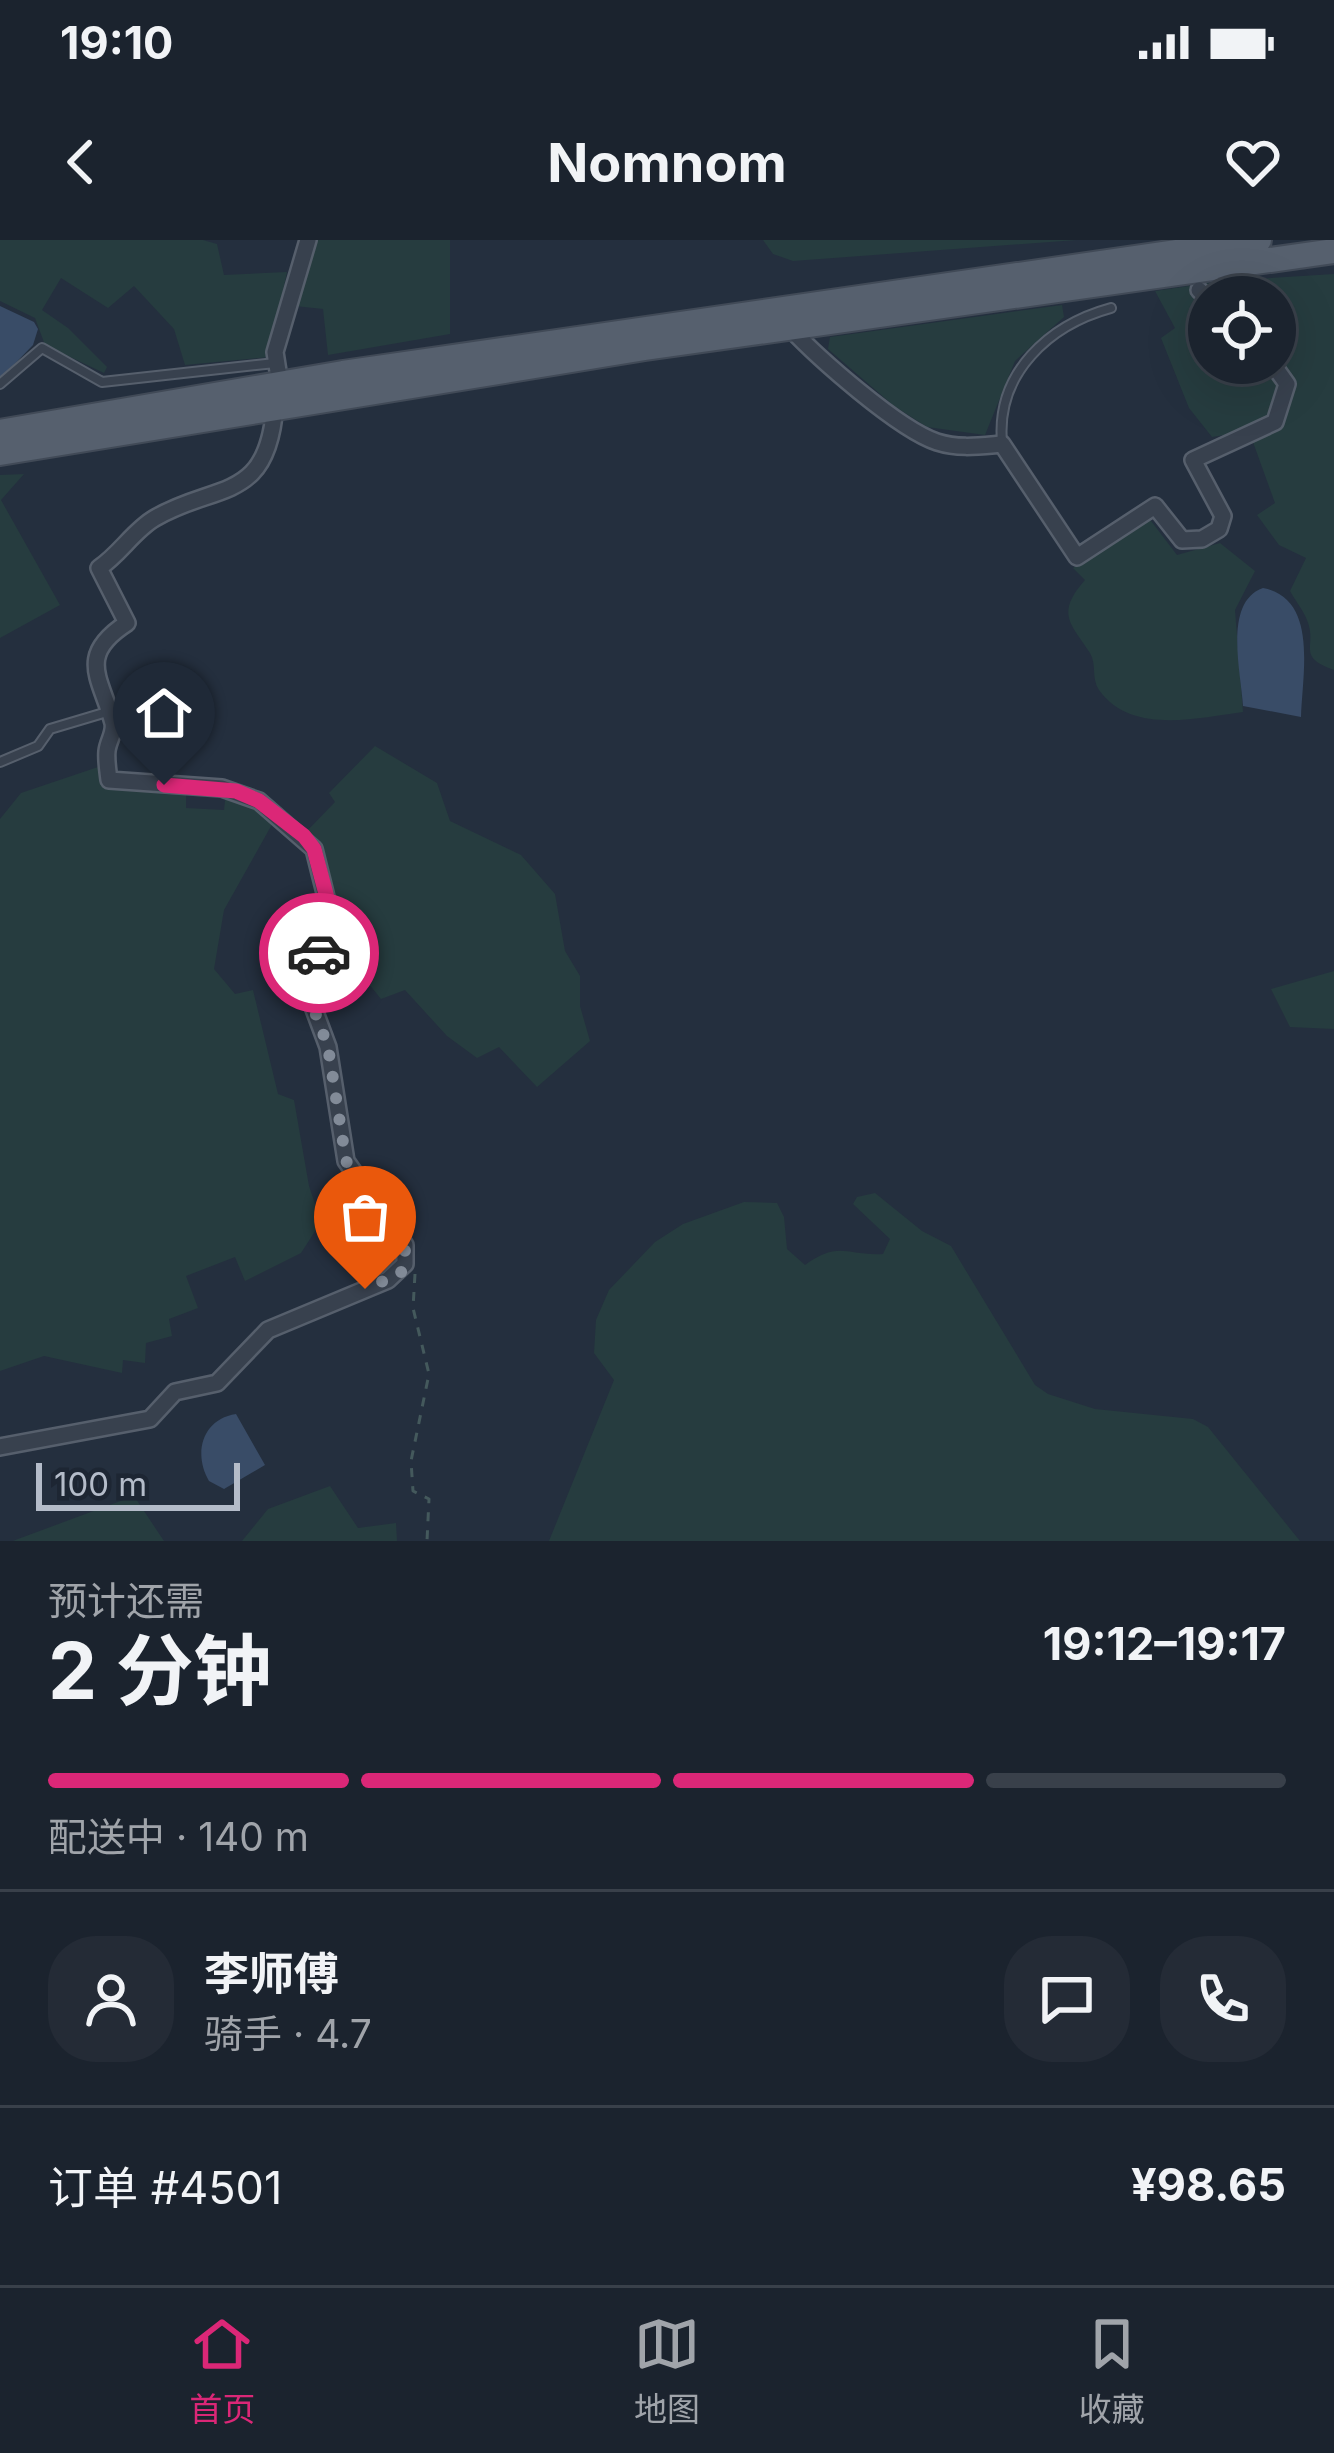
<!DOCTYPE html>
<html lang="zh">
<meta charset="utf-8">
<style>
:root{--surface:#1b232e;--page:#242b36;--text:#f1f3f6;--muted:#a0a4aa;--line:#39404a;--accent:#db2777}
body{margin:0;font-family:Inter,"Noto Sans SC",sans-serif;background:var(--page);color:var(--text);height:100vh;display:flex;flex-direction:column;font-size:45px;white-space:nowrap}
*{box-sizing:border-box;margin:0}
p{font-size:39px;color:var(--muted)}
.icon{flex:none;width:66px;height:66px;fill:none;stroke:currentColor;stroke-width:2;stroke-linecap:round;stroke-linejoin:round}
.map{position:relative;height:1301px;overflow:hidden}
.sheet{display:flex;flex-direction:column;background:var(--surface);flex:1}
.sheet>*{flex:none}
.fabs{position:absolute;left:1188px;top:36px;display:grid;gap:24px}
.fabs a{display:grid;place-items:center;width:108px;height:108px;border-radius:50%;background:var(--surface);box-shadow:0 12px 48px #0002,0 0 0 3px var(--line);font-size:60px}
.scale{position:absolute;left:36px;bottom:30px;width:204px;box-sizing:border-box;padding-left:12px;border:6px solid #b4bcc9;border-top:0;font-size:33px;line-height:42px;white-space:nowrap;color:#b4bcc9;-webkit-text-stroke:9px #1d2633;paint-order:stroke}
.pin{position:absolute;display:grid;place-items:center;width:102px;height:102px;color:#fff;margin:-123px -51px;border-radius:50% 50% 50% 0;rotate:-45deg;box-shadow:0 0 12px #0007}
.pin .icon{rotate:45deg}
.courier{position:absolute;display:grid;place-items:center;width:120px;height:120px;margin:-60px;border:9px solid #db2777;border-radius:50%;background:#fff;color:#222;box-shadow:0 3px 15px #0007}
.head em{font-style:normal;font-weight:700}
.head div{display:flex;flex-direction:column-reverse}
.head{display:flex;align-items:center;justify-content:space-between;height:204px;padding:0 48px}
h1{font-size:78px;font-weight:700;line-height:90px}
.bar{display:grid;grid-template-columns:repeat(4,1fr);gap:18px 12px;align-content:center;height:144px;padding:0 48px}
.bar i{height:15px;border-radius:9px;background:var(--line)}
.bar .active{background:var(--accent)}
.bar p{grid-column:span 4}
.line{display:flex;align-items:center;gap:30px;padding:0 48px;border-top:3px solid var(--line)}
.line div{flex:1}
.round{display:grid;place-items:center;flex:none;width:126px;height:126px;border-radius:48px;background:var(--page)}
.status{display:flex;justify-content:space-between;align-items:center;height:84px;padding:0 60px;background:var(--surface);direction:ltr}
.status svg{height:33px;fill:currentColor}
header{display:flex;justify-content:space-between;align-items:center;height:156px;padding:0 48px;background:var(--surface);font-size:54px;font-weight:700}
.menu{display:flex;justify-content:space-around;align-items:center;height:168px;border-top:3px solid var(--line);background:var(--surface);font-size:33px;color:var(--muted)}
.menu a{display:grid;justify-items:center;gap:6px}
.menu .active{color:var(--accent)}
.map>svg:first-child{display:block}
</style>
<div class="status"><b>19:10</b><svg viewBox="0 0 49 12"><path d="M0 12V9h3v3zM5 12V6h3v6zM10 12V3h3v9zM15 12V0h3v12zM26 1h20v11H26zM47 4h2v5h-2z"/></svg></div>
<header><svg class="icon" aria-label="back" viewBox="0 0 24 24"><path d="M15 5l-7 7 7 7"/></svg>Nomnom<svg class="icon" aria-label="heart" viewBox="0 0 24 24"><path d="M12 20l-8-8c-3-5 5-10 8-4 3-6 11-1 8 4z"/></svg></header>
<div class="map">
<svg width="1334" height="1301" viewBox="0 0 1334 1301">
<rect width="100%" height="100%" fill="#242f3e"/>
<path fill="#263c3f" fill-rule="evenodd" d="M 0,0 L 203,0 L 217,4 L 224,35 L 287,32 L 269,117 L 185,125 L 174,89 L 134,46 L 108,68 L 61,38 L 42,70 L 68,88 L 107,127 L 104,133 L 45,105 L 35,78 L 0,61 Z
M 314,0 L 450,0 L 450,94 L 328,115 L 323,69 L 295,66 Z
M 763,0 L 1077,0 L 793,21 L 773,14 Z
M 1334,34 L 1334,430 C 1295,416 1318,407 1307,380 C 1303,370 1295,360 1290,351 L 1306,318 L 1279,305 L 1257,275 L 1275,263 L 1249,191 L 1212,197 L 1189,168 L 1161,98 L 1175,88 L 1155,51 L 1223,41 ZM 1209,57 L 1275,57 L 1275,123 L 1209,123 Z
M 1062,65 L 1064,77 L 1015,121 L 985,195 L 927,187 L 894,166 L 828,109 L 830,97 Z
M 24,234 L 1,260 L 60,365 L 0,398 L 0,235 Z
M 1148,277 L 1177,315 L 1220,303 L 1255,331 L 1235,370 L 1243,472 C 1197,478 1131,495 1099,450 C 1091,438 1097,425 1090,413 C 1071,384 1055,374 1085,340 L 1073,328 Z
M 375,506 L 437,543 L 450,581 L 521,615 L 555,654 L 565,711 L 580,736 L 580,766 L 590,801 L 537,847 L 499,807 L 477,818 L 447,796 L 405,750 L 381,759 L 336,703 C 337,664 329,624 307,591 L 335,562 L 329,553 Z
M 98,527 L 102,547 L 186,550 L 186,568 L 224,570 L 226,552 L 244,557 L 275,579 L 224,670 L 214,729 L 235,754 L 253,750 L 278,854 L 294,860 L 309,946 L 321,982 L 301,1013 L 245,1041 L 235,1017 L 186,1036 L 198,1068 L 169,1079 L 172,1096 L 146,1103 L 145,1123 L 123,1120 L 122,1133 L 44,1116 L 0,1131 L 0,579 L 21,553 Z
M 1334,731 L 1334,789 L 1290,787 L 1271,749 Z
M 875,953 L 922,991 L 951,1006 L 1035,1145 L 1048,1154 L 1095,1169 L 1193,1179 L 1208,1187 L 1300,1301 L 549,1301 L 614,1140 L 594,1113 L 596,1080 L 609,1050 L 655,1002 L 683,984 L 744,962 L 777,963 L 784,977 L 787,1009 L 805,1025 C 840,1000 845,1016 883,1014 L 890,999 L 853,964 L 857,957 Z
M 330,1246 L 358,1288 L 396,1283 L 397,1301 L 242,1301 L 268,1269 Z
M 134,1256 L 164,1301 L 13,1301 L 18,1299 Z"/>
<path fill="#394c67" d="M 0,66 L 34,82 L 38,89 L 33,105 L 0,139 Z
M 1263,348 C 1319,359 1302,435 1301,477 L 1243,466 C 1241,432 1223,362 1263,348 Z
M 236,1174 L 265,1225 L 224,1249 L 209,1241 C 193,1214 202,1179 236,1174 Z"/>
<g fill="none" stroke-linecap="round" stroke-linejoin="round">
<defs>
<path id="service" d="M 0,144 L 42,108 L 102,142 L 275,123
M 1002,202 C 996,133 1049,85 1111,68
M 0,522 L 38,506 L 50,489 L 107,472"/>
<path id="minor" d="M 1199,50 L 1209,60
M 789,87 C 818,118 898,189 937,202 C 959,209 979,206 1002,204 L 1077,317 L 1155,266 L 1182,300 L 1202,299 L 1219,289 L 1223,276 L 1193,220 L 1275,182 L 1287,144 L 1272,123
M 280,144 L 275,112 L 308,0
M 0,1207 L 150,1179 L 175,1152 L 217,1143 L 268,1090 L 388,1040 L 405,1024 L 405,1005 L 346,921 L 328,807 L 309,756 L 315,718 L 334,689 L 314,609 L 259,561 L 222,548 L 109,540 C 108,531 106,520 107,511 C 108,501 115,493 113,483 C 101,438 76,416 127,383 L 99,328 C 120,314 134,290 155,278 C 216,242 268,264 275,165"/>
<path id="primary" d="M 0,192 L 343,133 L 1259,0
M 0,213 L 645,108 L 1334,11"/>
</defs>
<use href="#service" stroke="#565f6c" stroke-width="12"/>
<use href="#minor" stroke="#565f6c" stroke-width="20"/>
<use href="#primary" stroke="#414a57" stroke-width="28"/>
<path stroke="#44595c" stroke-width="3" stroke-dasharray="9 9" stroke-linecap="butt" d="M 415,1034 L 413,1068 L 429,1134 L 411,1221 L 413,1251 L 429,1259 L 427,1301"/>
<use href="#service" stroke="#38414e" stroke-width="8"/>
<use href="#minor" stroke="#38414e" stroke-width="15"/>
<use href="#primary" stroke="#56606e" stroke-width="24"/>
</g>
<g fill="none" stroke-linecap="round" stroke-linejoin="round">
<path stroke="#828b98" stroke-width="12" stroke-dasharray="0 21.6" d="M 319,713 L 309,737 L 309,756 L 328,807 L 346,921 L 406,1005 L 401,1033 L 365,1049"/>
<path stroke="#db2777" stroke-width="15" d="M 164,545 L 236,551 L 259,561 L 304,596 L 314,609 L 334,684 L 319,713"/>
</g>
</svg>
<div class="fabs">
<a><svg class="icon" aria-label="locate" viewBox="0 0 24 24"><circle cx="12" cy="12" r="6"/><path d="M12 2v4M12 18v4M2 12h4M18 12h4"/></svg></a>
</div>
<div class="scale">100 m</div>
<div class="pin" style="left:365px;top:1049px;background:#ea580c"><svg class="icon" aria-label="bag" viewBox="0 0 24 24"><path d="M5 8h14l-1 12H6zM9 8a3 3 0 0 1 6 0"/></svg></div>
<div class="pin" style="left:164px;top:545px;background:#1f2937"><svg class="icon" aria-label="home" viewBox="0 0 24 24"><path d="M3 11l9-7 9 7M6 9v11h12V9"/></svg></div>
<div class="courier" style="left:319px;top:713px"><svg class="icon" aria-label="car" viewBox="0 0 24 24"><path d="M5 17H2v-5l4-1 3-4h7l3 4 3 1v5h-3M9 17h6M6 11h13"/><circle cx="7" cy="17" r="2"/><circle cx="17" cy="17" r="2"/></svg></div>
</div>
<section class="sheet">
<div class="head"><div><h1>2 分钟</h1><p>预计还需</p></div><em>19:12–19:17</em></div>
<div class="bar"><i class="active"></i><i class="active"></i><i class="active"></i><i></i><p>配送中 · 140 m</p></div>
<div class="line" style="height:216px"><a class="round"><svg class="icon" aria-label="person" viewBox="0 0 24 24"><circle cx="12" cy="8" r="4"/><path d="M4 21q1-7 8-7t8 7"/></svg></a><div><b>李师傅</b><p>骑手 · 4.7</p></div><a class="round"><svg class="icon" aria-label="chat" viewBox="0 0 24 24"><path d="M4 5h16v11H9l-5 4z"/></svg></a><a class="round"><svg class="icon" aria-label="phone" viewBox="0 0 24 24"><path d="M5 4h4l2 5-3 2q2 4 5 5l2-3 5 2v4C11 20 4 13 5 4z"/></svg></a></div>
<div class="line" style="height:156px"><div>订单 #4501</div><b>¥98.65</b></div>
</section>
<nav class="menu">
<a class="active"><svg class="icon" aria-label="home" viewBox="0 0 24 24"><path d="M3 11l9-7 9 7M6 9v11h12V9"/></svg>首页</a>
<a><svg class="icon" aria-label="map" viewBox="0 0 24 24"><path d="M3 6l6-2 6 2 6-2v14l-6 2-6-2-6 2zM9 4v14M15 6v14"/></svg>地图</a>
<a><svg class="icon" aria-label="saved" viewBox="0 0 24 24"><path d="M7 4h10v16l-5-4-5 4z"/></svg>收藏</a>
</nav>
